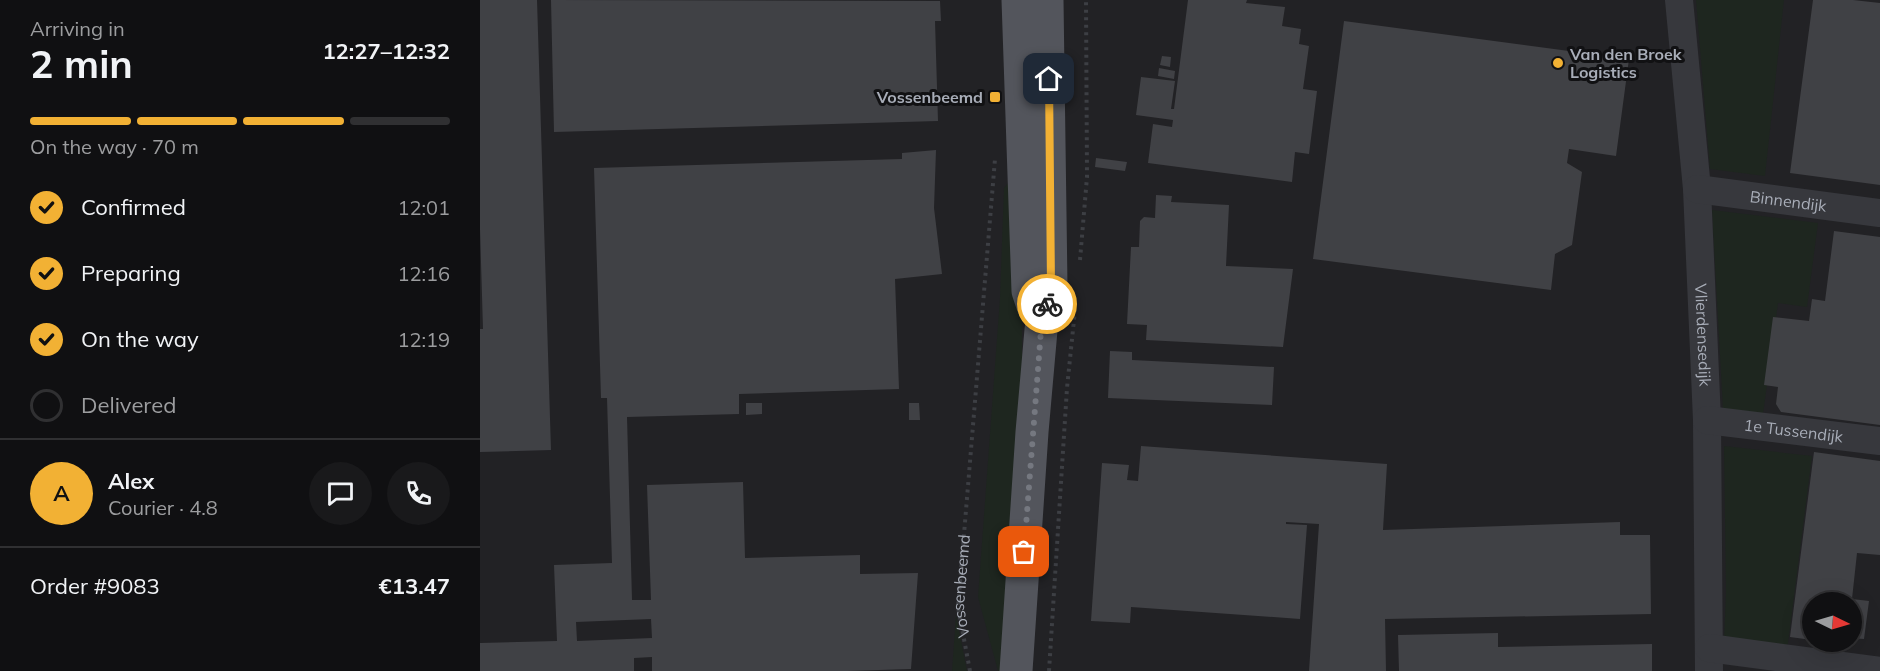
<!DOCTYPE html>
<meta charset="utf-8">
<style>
:root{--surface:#101012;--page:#19191b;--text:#f1f3f6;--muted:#9c9d9f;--line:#303032;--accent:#f2b134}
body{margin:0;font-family:Mulish,sans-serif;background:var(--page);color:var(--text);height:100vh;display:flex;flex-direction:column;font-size:22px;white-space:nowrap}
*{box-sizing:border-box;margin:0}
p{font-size:20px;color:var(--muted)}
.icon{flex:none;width:33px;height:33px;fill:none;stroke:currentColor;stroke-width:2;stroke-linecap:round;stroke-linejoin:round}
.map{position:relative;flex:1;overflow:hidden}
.drawer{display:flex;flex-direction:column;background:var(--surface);width:480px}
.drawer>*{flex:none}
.needle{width:39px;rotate:95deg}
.controls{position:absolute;left:1322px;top:592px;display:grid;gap:12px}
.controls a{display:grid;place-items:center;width:60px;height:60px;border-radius:50%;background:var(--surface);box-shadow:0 6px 24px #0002,0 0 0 2px var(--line);font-size:30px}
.pin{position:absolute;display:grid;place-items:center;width:51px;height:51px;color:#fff;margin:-26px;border-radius:12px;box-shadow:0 3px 9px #0006}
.courier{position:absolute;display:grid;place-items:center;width:60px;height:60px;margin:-30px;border:4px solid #f2b134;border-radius:50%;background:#fff;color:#222;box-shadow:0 2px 8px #0007}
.summary em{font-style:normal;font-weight:700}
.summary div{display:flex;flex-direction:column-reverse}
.summary{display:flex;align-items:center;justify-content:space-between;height:102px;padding:0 30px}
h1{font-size:39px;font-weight:700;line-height:45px}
.bar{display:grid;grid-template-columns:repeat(4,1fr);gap:9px 6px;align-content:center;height:72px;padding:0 30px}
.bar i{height:8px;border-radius:4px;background:var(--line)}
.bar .active{background:var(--accent)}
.bar p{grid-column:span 4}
.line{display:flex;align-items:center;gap:15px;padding:0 30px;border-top:2px solid var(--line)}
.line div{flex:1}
.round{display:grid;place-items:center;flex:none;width:63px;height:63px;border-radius:32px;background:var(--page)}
ol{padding:0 30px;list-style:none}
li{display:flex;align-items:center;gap:18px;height:66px}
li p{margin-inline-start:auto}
li .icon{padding:6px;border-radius:50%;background:var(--accent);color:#111;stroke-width:4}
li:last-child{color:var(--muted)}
li i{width:33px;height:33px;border:3px solid var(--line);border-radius:50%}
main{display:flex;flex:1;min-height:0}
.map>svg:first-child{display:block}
</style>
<main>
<section class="drawer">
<div class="summary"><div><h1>2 min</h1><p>Arriving in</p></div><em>12:27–12:32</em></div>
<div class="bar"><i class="active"></i><i class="active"></i><i class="active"></i><i></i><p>On the way · 70 m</p></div>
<ol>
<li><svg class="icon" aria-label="check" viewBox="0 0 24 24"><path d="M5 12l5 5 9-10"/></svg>Confirmed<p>12:01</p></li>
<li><svg class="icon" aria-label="check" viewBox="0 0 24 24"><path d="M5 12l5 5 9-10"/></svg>Preparing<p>12:16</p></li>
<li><svg class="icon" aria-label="check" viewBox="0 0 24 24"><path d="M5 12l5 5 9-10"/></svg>On the way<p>12:19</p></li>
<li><i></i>Delivered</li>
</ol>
<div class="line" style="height:108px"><b class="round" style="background:var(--accent);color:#111">A</b><div><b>Alex</b><p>Courier · 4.8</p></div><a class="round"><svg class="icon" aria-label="chat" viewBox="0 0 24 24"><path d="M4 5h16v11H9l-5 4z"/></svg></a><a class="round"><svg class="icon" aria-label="phone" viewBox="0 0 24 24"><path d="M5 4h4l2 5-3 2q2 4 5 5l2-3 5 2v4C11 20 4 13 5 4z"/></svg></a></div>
<div class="line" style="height:78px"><div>Order #9083</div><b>€13.47</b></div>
</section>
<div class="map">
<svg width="1400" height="671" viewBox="0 0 1400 671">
<rect width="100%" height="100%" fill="#161618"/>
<path fill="#222225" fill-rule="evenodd" d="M 0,0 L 1400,0 L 1400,671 L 0,671 ZM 1332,603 L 1371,603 L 1371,642 L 1332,642 Z"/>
<path fill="#1e261f" d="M 1216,0 L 1304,0 L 1285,176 L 1230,169 Z
M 536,174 L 542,306 L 542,385 L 522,671 L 518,671 L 498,597 L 520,298 L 524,188 Z
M 1232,210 L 1338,223 L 1327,307 L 1298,303 L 1283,414 L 1243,409 Z
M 1244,446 L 1332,456 L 1307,651 L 1244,643 L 1246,591 Z
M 476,615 L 487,671 L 472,671 Z"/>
<path fill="#404145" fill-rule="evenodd" d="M 0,0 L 57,0 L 71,450 L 0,452 L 0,329 L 3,329 L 0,229 Z
M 71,0 L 460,1 L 461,21 L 455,21 L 458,121 L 74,132 Z
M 708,0 L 767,0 L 766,3 L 805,7 L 802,26 L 821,29 L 819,44 L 829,46 L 823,89 L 837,91 L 829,154 L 815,152 L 812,182 L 668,163 L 673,124 L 692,127 L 693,120 L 656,115 L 661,77 L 695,81 L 691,109 L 694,109 Z
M 1333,0 L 1373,0 L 1400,3 L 1400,185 L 1310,173 Z
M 864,21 L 1149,59 L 1136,156 L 1089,149 L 1087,163 L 1102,172 L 1092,245 L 1075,254 L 1071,290 L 833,259 Z
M 682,56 L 691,57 L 690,67 L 680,65 Z
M 679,68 L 695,71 L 694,79 L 678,76 Z
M 456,150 L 454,208 L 462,274 L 415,279 L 419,389 L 259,394 L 259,414 L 147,417 L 152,600 L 171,600 L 167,485 L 263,482 L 265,558 L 380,555 L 380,574 L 438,573 L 431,669 L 368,671 L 172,671 L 172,657 L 154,658 L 154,671 L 0,671 L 0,643 L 77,641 L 74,565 L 132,563 L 127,398 L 121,398 L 114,168 L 422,159 L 422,153 ZM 171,619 L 172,638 L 97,641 L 96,622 Z
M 616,158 L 647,162 L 645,171 L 615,167 Z
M 676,195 L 692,196 L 691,202 L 749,205 L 746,266 L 813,269 L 803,347 L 666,340 L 667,325 L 647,324 L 651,247 L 659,247 L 660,221 L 664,217 L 675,218 Z
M 1354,231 L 1400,237 L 1400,425 L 1301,412 L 1296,404 L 1298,387 L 1284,385 L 1293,317 L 1329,321 L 1332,299 L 1345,301 Z
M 630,351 L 652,352 L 652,360 L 794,367 L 792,405 L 628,398 Z
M 266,403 L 282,403 L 282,414 L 266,415 Z
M 429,403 L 439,403 L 440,420 L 429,420 Z
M 661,446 L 907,464 L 903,530 L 1140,522 L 1140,535 L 1170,535 L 1171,614 L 905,619 L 906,671 L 829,671 L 839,524 L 806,522 L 806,524 L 827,525 L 820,619 L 651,607 L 650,623 L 611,621 L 622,463 L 649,465 L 647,480 L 658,481 Z
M 1334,452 L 1400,461 L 1400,555 L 1377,553 L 1372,599 L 1389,601 L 1384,639 L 1371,638 L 1371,603 L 1332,603 L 1332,640 L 1310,637 Z
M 1018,633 L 1018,647 L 1172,644 L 1172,671 L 919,671 L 918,635 Z"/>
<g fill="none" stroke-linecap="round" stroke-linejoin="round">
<g stroke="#3d3f44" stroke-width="4" stroke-dasharray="3 4.5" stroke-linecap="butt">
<path d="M 600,260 L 607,177 L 606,0"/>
<path id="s1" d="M 490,671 L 478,607 L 515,159"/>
<path d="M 569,671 L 587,388 L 595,310"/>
</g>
<g stroke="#37383d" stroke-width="28">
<path id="s2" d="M 1199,0 L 1217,189 L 1227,420 L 1229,671"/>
<path id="s3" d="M 1217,189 L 1400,213"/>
<path id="s4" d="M 1227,420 L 1400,441"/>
<path d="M 1229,648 L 1400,671"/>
</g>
<path stroke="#53555c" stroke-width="33" d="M 538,0 L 548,291 L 553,306
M 536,671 L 552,432 L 561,330 L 571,286 L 567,0"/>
</g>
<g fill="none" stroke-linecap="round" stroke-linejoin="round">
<path stroke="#757880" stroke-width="6" stroke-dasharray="0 10.8" d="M 544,552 L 561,330 L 567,304"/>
<path stroke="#f2b134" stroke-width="8" d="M 567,304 L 571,286 L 569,79"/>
</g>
<g fill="#f2b134" stroke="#111113" stroke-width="2">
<circle cx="1078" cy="63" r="6"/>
<rect x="509" y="91" width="12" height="12" rx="3"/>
</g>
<g text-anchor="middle" stroke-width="6" stroke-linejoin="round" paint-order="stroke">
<g font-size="16" font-weight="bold" fill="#a8adb8" stroke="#111113" text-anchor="start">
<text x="1090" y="60">Van den Broek<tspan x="1090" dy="18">Logistics</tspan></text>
<text x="503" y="103" text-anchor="end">Vossenbeemd</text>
</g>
<g font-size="16" fill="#a8adb8" stroke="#111113">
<text dy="6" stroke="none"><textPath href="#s3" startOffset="92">Binnendijk</textPath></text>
<text dy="6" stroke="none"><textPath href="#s2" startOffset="336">Vlierdensedijk</textPath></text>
<text dy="6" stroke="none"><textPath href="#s4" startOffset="87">1e Tussendijk</textPath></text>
<text dy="6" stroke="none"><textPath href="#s1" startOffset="86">Vossenbeemd</textPath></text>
</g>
</g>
</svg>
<div class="controls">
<a><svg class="needle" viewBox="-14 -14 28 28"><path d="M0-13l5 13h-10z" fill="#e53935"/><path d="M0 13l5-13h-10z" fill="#9c9d9f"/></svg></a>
</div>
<div class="pin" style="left:544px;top:552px;background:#ea580c"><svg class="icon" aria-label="bag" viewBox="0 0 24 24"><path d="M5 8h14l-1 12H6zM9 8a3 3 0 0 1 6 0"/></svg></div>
<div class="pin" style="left:569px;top:79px;background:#1f2937"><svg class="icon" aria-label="home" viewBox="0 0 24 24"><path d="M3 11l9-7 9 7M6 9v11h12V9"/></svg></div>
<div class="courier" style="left:567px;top:304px"><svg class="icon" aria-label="bike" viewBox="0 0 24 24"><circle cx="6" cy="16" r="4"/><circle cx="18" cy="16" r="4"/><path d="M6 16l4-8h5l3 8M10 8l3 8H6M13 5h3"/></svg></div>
</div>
</main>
